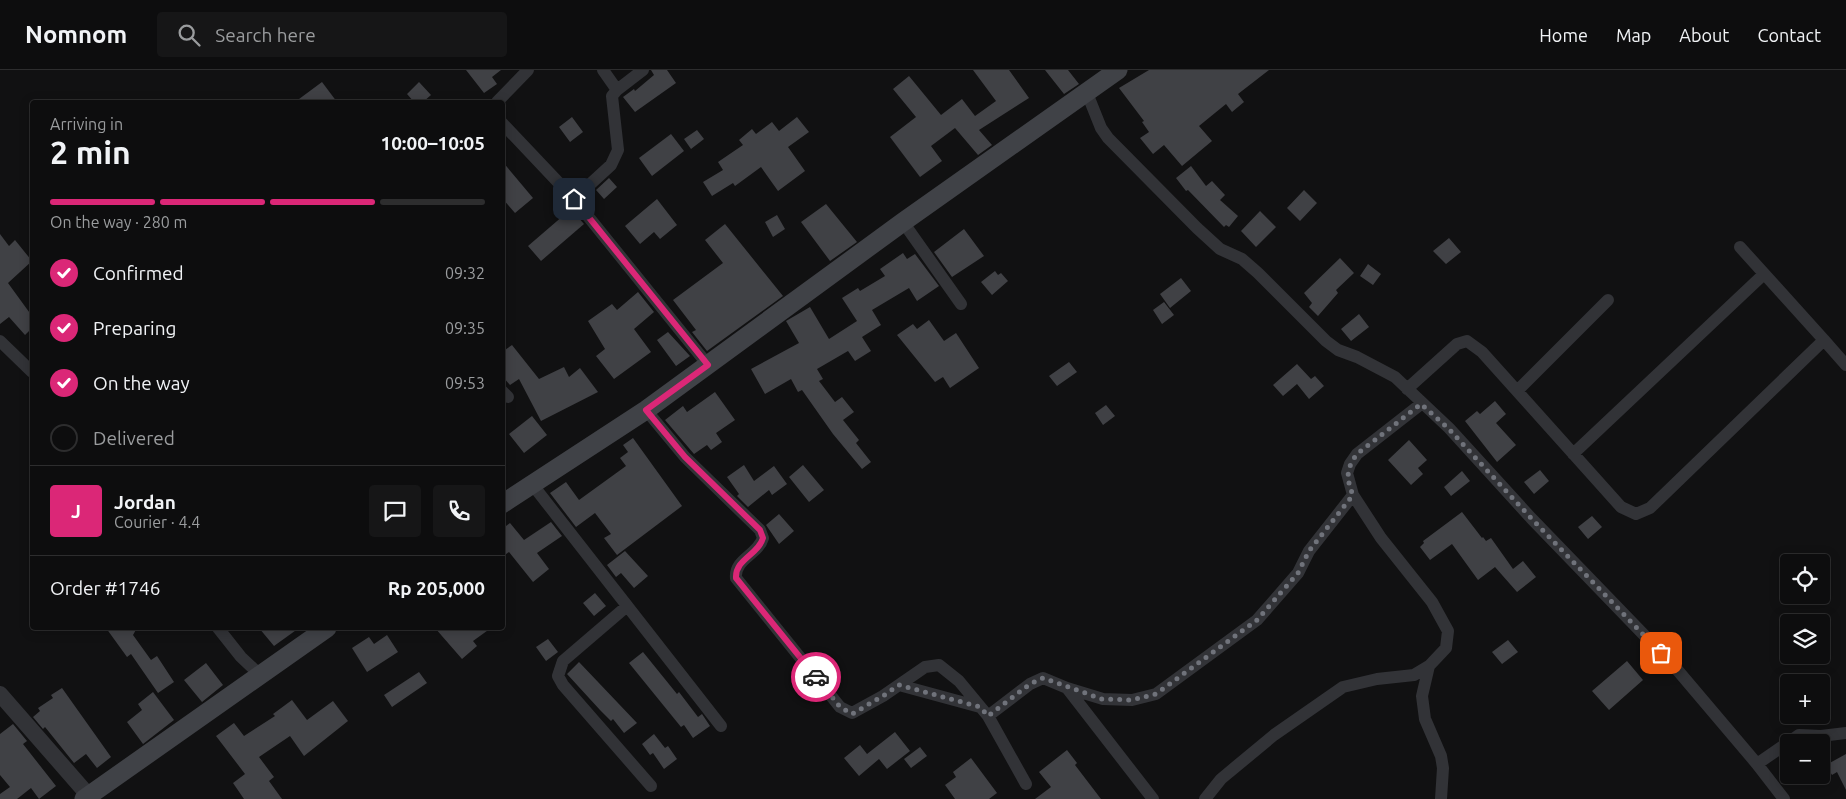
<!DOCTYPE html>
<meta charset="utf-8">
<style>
:root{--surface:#0d0d0e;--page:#161617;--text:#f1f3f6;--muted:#9a9c9e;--line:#2d2d2e;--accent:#db2777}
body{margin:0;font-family:Ubuntu,sans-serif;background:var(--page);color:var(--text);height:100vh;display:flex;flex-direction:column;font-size:19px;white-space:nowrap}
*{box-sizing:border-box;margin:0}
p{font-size:16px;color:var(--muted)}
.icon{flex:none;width:28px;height:28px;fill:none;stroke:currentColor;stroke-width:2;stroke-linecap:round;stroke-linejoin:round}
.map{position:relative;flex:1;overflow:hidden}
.drawer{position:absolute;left:30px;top:30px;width:475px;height:530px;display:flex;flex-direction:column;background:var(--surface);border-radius:5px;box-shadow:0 2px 12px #0003,0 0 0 1px var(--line)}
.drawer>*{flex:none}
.buttons{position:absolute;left:1780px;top:484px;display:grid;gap:10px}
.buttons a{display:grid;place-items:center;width:50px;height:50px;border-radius:5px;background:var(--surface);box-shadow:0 2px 12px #0003,0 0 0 1px var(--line);font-size:25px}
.pin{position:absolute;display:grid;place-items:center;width:42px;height:42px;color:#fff;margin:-21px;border-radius:10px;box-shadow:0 2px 8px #0006}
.courier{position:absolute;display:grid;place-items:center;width:50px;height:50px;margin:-25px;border:4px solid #db2777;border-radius:50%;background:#fff;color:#222;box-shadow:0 1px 6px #0007}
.summary em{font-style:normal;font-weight:700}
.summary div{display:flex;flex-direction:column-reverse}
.summary{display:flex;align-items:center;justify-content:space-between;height:85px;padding:0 20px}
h1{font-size:32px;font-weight:700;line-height:38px}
.bar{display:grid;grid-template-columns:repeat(4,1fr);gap:8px 5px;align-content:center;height:60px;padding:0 20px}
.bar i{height:6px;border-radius:4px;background:var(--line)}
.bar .selected{background:var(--accent)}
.bar p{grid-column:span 4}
.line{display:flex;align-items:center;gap:12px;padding:0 20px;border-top:1px solid var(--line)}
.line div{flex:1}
.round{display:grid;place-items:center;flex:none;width:52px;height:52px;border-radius:5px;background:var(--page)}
ol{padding:0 20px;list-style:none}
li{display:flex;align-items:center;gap:15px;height:55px}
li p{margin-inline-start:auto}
li .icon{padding:5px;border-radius:50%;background:var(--accent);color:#fff;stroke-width:4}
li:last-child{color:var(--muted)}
li i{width:28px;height:28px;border:2px solid var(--line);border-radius:50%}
header{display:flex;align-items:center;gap:30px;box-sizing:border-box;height:70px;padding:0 25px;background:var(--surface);border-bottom:1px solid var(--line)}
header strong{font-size:24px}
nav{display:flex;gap:28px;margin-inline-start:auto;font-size:18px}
.search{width:350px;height:45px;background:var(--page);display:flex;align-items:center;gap:12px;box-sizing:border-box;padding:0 18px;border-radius:5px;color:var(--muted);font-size:19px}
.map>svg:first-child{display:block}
</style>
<header>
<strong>Nomnom</strong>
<div class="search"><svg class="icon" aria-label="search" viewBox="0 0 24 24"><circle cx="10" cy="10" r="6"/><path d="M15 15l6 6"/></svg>Search here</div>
<nav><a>Home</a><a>Map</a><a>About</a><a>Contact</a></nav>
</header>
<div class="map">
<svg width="1846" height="729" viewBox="0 0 1846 729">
<rect width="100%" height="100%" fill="#111112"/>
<path fill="#404145" d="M 466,0 L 501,0 L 492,7 L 497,14 L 484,23 Z
M 651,0 L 667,0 L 676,13 L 635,42 L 623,27 L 634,19 L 635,21 L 654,5 Z
M 973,0 L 1009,0 L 1029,28 L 979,60 L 992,75 L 978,85 L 955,58 L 931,76 L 942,91 L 920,107 L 890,67 L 916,47 L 893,19 L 909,6 L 941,45 L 962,29 L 975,46 L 996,31 Z
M 1045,0 L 1068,0 L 1079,14 L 1064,24 Z
M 1149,0 L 1269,0 L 1238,24 L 1244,32 L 1232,42 L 1226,34 L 1199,56 L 1212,71 L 1182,96 L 1164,75 L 1153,84 L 1140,68 L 1149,62 L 1142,52 L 1144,51 L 1119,18 Z
M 322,12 L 337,32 L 295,32 Z
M 419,12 L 431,25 L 423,32 L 414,32 L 407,24 Z
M 572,47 L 583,62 L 570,72 L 559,57 Z
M 797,47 L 809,62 L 788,77 L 805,101 L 778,121 L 761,97 L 735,116 L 733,113 L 712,126 L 703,112 L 723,100 L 718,92 L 743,75 L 739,70 L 752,59 L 756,64 L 772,52 L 779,61 Z
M 697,60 L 704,69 L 691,79 L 684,69 Z
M 671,64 L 684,81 L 652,106 L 639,88 Z
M 502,91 L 533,128 L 515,143 L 502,128 Z
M 1191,96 L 1206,116 L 1212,111 L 1225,125 L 1220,130 L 1238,146 L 1229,157 L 1226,155 L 1224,157 L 1188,120 L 1186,121 L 1176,108 Z
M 609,108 L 617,117 L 604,129 L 596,120 Z
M 1304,120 L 1317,133 L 1300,151 L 1287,138 Z
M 657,129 L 677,155 L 660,169 L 654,162 L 640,174 L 625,156 Z
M 826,134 L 857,172 L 830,191 L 801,152 Z
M 571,139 L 584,154 L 541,191 L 528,176 Z
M 1260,141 L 1276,157 L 1256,177 L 1241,161 Z
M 777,145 L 785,159 L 773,167 L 765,152 Z
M 725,154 L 783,226 L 707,281 L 692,262 L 696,260 L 673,230 L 723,193 L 705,170 Z
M 964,159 L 984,186 L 952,207 L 934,182 Z
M 0,164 L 9,176 L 15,170 L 32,191 L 8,213 L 32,246 L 32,258 L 25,265 L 9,247 L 0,254 Z
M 1449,168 L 1461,182 L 1446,194 L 1433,181 Z
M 903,183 L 907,189 L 915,184 L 939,216 L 917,231 L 909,218 L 872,240 L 881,255 L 862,267 L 871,281 L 855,291 L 848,281 L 817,299 L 823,309 L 819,311 L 835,332 L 842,327 L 854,342 L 843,350 L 859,370 L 856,373 L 871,392 L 862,399 L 833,364 L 802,320 L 798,322 L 791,309 L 765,324 L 751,299 L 799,273 L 786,251 L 810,237 L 829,269 L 857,251 L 842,228 L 858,218 L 860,221 L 885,206 L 880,199 Z
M 1340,188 L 1354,203 L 1336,220 L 1338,223 L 1318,246 L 1309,237 L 1312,233 L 1304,223 Z
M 1368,194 L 1381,204 L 1373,215 L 1360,206 Z
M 995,201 L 998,205 L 1001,203 L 1008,211 L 992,225 L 981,212 Z
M 1181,208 L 1191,221 L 1170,238 L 1160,224 Z
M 638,222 L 654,242 L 634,259 L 651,282 L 614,309 L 596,286 L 605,279 L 588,251 L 612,234 L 617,240 Z
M 1164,232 L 1174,245 L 1162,254 L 1153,240 Z
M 1359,244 L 1369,257 L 1351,271 L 1341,259 Z
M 929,250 L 944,271 L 956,263 L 979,298 L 950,318 L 943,307 L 935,312 L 897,265 L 913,254 L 917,259 Z
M 668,262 L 690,286 L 676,296 L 657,270 Z
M 512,275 L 539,309 L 564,297 L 569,307 L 580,298 L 598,322 L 541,351 L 519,309 L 510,315 L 502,306 L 502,282 Z
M 1069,292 L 1077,302 L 1057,316 L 1049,306 Z
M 1297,294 L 1311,309 L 1315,306 L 1324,316 L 1309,329 L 1297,314 L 1283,326 L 1273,315 Z
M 715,322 L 735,350 L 716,363 L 722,372 L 711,380 L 707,375 L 694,384 L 665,350 L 683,336 L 687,342 Z
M 1495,331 L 1506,344 L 1496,353 L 1516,375 L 1497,392 L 1465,351 L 1477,341 L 1480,344 Z
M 1106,335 L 1115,346 L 1103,355 L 1095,343 Z
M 532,346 L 547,365 L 524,383 L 509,364 Z
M 633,368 L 682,436 L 617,485 L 604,468 L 611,464 L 595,443 L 576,457 L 550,423 L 566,412 L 579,430 L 626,396 L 620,388 L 628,382 L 623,375 Z
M 1409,370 L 1427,390 L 1418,398 L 1423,404 L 1411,415 L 1388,390 Z
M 744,395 L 754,411 L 774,396 L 787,414 L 772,425 L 769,420 L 748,437 L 737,426 L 739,424 L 727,407 Z
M 803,395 L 824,420 L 809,432 L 789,407 Z
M 1540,400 L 1549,411 L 1534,424 L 1524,412 Z
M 1462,401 L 1470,411 L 1451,426 L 1444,417 Z
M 1462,442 L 1482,468 L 1483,467 L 1486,471 L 1491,468 L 1513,499 L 1523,491 L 1536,507 L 1517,522 L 1495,497 L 1478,510 L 1452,474 L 1430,490 L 1420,477 L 1424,473 L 1423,471 Z
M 779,444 L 794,461 L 779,474 L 766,455 Z
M 1592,446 L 1602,457 L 1588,469 L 1578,457 Z
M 551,452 L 562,466 L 537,483 L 549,499 L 533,512 L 509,482 L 502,487 L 502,459 L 510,453 L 524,470 Z
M 625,481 L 648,506 L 634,518 L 621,503 L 616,507 L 607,495 Z
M 595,523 L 606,536 L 594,546 L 583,533 Z
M 106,558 L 137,558 L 133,565 L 151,590 L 157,586 L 174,612 L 158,623 L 131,584 L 127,587 Z
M 259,558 L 299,558 L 274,576 Z
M 435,558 L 491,558 L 473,571 L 477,576 L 462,589 Z
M 387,565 L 398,582 L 367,602 L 352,578 L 369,567 L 374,574 Z
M 548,569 L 558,582 L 546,591 L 536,577 Z
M 1508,570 L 1518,582 L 1502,594 L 1492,582 Z
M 643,582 L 677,624 L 679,622 L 698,647 L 702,644 L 710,656 L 693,668 L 684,655 L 681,657 L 629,593 Z
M 1627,591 L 1643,610 L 1609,640 L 1592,621 Z
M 579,592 L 637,653 L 624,663 L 613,649 L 611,651 L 600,640 L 567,604 Z
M 206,593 L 223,615 L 202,632 L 184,610 Z
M 419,602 L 427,613 L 392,637 L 384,625 Z
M 62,618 L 111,687 L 97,698 L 86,684 L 74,693 L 45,657 L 43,659 L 33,647 L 40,641 L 38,638 L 53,628 L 51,625 Z
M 153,622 L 174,650 L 143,674 L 127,652 L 142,640 L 138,634 Z
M 292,630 L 307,650 L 333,631 L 348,651 L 304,686 L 290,666 L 259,687 L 274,707 L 269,711 L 282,729 L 244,729 L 233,713 L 245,704 L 216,666 L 234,653 L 244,666 L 275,646 L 273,644 Z
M 13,654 L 27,671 L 23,674 L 56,716 L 39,729 L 31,718 L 17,729 L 0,729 L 0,724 L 10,717 L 0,705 L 0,664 Z
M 895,662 L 910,681 L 887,699 L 879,689 L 859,706 L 844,688 L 860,675 L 867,684 Z
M 654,664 L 665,678 L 668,676 L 677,689 L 664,699 L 653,683 L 650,685 L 642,674 Z
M 920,677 L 927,686 L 911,698 L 904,689 Z
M 1067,680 L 1077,693 L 1075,695 L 1101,729 L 1035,729 L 1051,717 L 1039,702 Z
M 1846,684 L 1846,720 L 1837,702 L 1832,705 L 1826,695 Z
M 971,688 L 997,723 L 989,729 L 955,729 L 945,715 L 956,707 L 953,702 Z"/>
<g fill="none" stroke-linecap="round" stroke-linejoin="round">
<path stroke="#323337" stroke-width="12" d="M 603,0 L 617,20
M 1087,23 L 1101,58 L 1108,68 L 1197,158 L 1220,179 L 1242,189 L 1258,203 L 1326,271 L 1338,280 L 1357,287 L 1395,307 L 1449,358 L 1531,448 L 1674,596 L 1757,694 L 1799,665 L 1821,666 L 1846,663
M 497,32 L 528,0
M 502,53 L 574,129 L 708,295
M 574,129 L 611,95 L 618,80 L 612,26 L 617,20 L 643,0
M 903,152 L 961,234
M 1740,177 L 1824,270
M 0,271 L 32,302
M 1407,319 L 1457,274 L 1467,271 L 1482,282 L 1621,437 L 1636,444 L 1650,438 L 1824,270 L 1846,295
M 502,321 L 508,327
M 1517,321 L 1608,230
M 646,340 L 685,387 L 760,460 L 763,468 C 758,485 734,489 736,508 L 840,637 L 852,643 L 883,626 L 925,597 L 939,595 L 959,611 L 988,646 L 1030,614 L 1043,608 L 1067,618 L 1153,729
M 1573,384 L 1764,204
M 532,414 L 721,656
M 626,537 L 563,591 L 558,606 L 563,615 L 651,716
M 218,558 L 241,587 L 260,605
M 1429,596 L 1422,626 L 1425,649 L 1441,686 L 1443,698 L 1441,729
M 899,615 L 980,637
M 1067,618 L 1103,629 L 1132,630 L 1156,624 L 1257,550 L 1298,503 L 1309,481 L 1353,425
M 988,646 L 1026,714
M 1757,694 L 1784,729
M 1205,729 L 1221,709 L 1274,665 L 1343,617 L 1377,609 L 1414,605 L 1429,596 L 1446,578 L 1448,561 L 1432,532 L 1381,468 L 1353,425 L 1347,403 L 1350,394 L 1357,384 L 1421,334"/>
<path stroke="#323337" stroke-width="16" d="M 0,624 L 89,726"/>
<path stroke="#404247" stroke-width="19" d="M 502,434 L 646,340 L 903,152 L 1118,0
M 84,729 L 327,558"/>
</g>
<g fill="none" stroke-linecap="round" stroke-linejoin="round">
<path stroke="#70737b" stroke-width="5" stroke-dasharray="0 9" d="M 816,607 L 840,637 L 852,644 L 883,626 L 899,615 L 980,637 L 988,646 L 1030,614 L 1043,608 L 1102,629 L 1132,630 L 1156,624 L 1257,550 L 1298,503 L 1309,481 L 1353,425 C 1346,408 1346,399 1357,384 L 1421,334 L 1448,358 L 1531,448 L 1661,583"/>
<path stroke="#db2777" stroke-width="6" d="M 574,129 L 708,295 L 646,340 L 685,387 L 760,460 L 763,468 C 758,485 735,489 736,508 L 816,607"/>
</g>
</svg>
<div class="buttons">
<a><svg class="icon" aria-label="locate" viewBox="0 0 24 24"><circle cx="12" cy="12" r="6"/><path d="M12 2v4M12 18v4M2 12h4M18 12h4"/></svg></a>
<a><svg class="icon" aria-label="layers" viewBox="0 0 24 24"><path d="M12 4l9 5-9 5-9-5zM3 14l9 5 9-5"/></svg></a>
<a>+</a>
<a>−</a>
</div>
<div class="pin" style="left:1661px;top:583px;background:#ea580c"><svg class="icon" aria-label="bag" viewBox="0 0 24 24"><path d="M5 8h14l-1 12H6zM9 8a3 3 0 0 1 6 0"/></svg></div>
<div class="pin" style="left:574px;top:129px;background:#1f2937"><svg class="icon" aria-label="home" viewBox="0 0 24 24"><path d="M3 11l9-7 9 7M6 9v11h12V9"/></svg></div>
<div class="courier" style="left:816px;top:607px"><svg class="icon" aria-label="car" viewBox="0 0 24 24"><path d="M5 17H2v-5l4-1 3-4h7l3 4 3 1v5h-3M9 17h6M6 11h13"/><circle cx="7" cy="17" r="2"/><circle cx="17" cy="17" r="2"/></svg></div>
<section class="drawer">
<div class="summary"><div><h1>2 min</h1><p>Arriving in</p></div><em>10:00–10:05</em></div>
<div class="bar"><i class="selected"></i><i class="selected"></i><i class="selected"></i><i></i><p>On the way · 280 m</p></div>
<ol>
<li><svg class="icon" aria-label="check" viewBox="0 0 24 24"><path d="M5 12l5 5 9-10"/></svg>Confirmed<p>09:32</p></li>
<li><svg class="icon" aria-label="check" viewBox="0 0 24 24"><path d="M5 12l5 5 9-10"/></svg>Preparing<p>09:35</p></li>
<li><svg class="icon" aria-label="check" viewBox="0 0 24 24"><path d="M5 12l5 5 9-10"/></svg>On the way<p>09:53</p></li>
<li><i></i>Delivered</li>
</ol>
<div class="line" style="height:90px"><b class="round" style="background:var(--accent);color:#fff">J</b><div><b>Jordan</b><p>Courier · 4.4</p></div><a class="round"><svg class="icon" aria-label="chat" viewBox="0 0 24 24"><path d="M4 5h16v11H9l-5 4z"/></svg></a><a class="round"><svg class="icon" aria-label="phone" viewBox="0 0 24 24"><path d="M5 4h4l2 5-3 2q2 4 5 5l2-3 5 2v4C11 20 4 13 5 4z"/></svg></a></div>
<div class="line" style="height:65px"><div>Order #1746</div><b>Rp 205,000</b></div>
</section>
</div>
